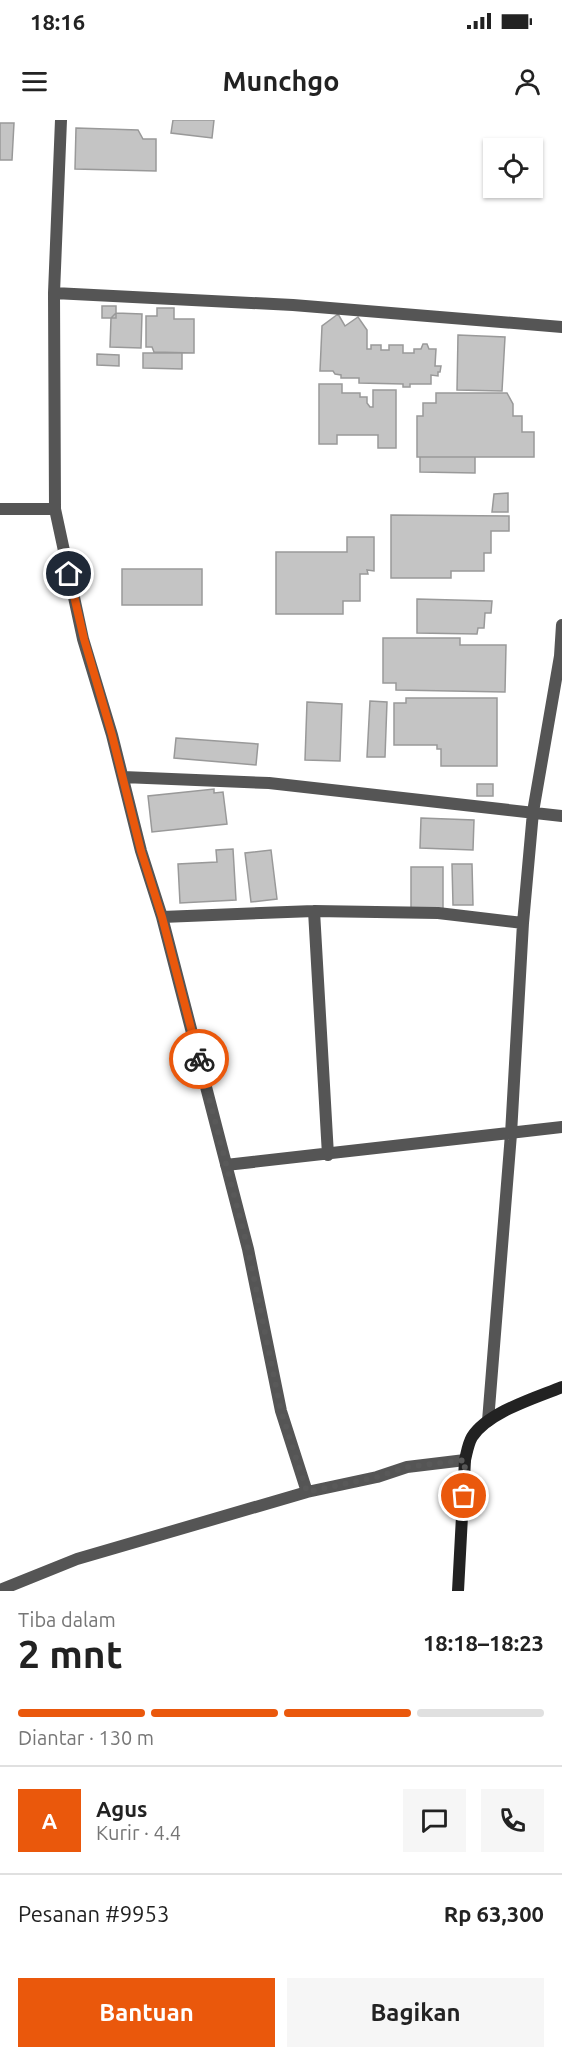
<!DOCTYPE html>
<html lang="id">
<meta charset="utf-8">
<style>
:root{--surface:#fff;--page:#f6f6f6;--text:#222;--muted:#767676;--line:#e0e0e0;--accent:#ea580c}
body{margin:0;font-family:Ubuntu,sans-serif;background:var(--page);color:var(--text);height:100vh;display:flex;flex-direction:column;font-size:22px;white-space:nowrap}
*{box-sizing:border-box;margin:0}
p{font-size:20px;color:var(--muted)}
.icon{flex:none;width:33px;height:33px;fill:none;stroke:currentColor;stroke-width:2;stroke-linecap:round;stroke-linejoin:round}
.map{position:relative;height:1471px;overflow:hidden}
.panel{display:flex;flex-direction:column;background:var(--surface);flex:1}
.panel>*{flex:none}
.tools{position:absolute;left:483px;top:18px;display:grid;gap:12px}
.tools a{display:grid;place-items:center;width:60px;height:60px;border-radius:0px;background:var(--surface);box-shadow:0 2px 4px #0004;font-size:30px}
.pin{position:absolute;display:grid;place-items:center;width:51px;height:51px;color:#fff;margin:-26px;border:3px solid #fff;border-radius:50%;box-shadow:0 2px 6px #0007}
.courier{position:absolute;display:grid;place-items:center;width:60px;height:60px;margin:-30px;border:4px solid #ea580c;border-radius:50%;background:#fff;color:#222;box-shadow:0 2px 8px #0007}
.head em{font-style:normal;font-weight:700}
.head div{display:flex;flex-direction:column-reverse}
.head{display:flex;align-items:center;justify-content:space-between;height:102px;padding:0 18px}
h1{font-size:39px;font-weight:700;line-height:45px}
.bar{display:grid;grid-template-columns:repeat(4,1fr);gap:9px 6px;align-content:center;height:72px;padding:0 18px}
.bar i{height:8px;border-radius:4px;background:var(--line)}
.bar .current{background:var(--accent)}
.bar p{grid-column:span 4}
.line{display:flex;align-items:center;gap:15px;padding:0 18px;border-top:2px solid var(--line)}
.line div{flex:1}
.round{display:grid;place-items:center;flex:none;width:63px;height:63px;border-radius:0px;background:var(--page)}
.action{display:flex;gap:12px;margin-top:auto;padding:12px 18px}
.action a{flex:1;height:69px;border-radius:0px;background:var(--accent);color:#fff;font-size:24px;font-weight:700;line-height:69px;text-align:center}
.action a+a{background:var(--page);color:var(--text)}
.status{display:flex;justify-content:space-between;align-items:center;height:42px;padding:0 30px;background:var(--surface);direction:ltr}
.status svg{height:16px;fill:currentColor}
header{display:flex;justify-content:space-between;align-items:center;height:78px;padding:0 18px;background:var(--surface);font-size:27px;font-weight:700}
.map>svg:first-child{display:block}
</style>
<div class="status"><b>18:16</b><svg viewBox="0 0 49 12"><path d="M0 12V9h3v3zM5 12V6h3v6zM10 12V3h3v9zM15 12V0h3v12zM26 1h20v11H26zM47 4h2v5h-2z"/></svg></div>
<header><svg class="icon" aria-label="menu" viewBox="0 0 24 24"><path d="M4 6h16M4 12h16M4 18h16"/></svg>Munchgo<svg class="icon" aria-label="person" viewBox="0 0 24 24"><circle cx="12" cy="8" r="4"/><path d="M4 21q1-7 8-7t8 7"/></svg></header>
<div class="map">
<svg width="562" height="1471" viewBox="0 0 562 1471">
<rect width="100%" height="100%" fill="#fff"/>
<path fill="#c4c4c4" stroke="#999" stroke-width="1.5" d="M 173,0 L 214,0 L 212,18 L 171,13 Z
M 0,3 L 14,3 L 12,40 L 0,40 Z
M 76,8 L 138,10 L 143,19 L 156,19 L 156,51 L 75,49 Z
M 102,186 L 116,186 L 116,198 L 102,198 Z
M 157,188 L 174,188 L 174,199 L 194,199 L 194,233 L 154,232 L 152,227 L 146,227 L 146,196 L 157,196 Z
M 116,193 L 142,194 L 141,228 L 110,227 L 111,198 Z
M 338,194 L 345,206 L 358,197 L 367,210 L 367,229 L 371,229 L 371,225 L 381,225 L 381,230 L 389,230 L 389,225 L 403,225 L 403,233 L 414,233 L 414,229 L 421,229 L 423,224 L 427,224 L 429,229 L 436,229 L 435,246 L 441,246 L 440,252 L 438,252 L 438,256 L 431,255 L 431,264 L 410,264 L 410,267 L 403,267 L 403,264 L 359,263 L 359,258 L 341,258 L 341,255 L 335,254 L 333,251 L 320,251 L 322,206 Z
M 458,215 L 505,217 L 502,271 L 457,270 Z
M 143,233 L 182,233 L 182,249 L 143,248 Z
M 97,234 L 119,235 L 119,246 L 97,245 Z
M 319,264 L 342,264 L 342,273 L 360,273 L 360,277 L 367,277 L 367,283 L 370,287 L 373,287 L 373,270 L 396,270 L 396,328 L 378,328 L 378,315 L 337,315 L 337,324 L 319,324 Z
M 436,273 L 507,273 L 513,284 L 513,296 L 522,296 L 522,312 L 534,312 L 534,337 L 417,337 L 417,296 L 423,296 L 423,283 L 436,283 Z
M 420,337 L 475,337 L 475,353 L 420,352 Z
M 508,373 L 508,392 L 492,392 L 494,374 Z
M 391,395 L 509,396 L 509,411 L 491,411 L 491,433 L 484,433 L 484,451 L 451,451 L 451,458 L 391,458 Z
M 347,417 L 374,417 L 374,451 L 367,450 L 368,454 L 360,454 L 360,481 L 343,481 L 343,494 L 276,494 L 276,432 L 347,432 Z
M 122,449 L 202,449 L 202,485 L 122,485 Z
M 417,479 L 492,481 L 491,493 L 485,493 L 484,508 L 478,508 L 477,514 L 417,513 Z
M 383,518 L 460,518 L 460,525 L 506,525 L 505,572 L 396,570 L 396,563 L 383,563 Z
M 406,578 L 497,578 L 497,646 L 441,646 L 441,629 L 437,629 L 437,625 L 394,625 L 394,583 L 406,583 Z
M 370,581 L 387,582 L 385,637 L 367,637 Z
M 307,582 L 342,584 L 340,641 L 305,640 Z
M 176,618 L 258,624 L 256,645 L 174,638 Z
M 477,664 L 493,664 L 493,676 L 477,676 Z
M 214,669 L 214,673 L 223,672 L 227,704 L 152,712 L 148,676 Z
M 421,698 L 474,700 L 473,730 L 420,728 Z
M 233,729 L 236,780 L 180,783 L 178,744 L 217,742 L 216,730 Z
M 271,730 L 277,779 L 251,782 L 245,733 Z
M 452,744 L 472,744 L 473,785 L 453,785 Z
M 411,747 L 443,747 L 443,797 L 411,797 Z"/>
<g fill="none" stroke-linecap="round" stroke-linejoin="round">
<path stroke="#555" stroke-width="12" d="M 61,0 L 54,173 L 55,389 L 83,519 L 112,615 L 141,731 L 162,797 L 248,1129 L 281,1291 L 307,1372 L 377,1357 L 407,1347 L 465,1340
M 54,173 L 293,185 L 562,207
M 0,389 L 55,389
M 123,657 L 269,663 L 562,696
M 314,791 L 328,1035
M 162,797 L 314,791 L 438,793 L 523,803
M 226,1045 L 562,1007
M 488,1301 L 511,1014 L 523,803 L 533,692 L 560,536 L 562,505
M 0,1470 L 77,1439 L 307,1372"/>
<path stroke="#222" stroke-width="12" d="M 458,1471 L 465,1340 C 467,1332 468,1324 472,1317 C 488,1292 535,1278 562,1267"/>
</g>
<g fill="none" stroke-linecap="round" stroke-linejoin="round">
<path stroke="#595959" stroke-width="6" stroke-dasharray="0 10.8" d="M 199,939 L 248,1129 L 281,1291 L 307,1372 L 377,1357 L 407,1347 L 465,1340 L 464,1376"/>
<path stroke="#ea580c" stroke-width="8" d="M 69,454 L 84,519 L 112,615 L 141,731 L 162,797 L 199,939"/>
</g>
</svg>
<div class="tools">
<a><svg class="icon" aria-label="locate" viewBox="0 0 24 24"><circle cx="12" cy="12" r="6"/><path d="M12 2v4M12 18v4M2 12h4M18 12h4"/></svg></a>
</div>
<div class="pin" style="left:464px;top:1376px;background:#ea580c"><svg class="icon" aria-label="bag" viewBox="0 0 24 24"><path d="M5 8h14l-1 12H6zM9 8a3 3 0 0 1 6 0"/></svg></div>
<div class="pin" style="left:69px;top:454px;background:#1f2937"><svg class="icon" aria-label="home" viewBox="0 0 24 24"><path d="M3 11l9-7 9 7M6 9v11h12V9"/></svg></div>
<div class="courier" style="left:199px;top:939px"><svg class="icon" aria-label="bike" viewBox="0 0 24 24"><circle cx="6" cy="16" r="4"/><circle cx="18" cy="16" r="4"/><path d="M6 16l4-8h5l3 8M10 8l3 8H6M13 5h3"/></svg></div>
</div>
<section class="panel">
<div class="head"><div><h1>2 mnt</h1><p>Tiba dalam</p></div><em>18:18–18:23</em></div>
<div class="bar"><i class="current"></i><i class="current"></i><i class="current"></i><i></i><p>Diantar · 130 m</p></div>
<div class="line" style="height:108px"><b class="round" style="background:var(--accent);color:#fff">A</b><div><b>Agus</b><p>Kurir · 4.4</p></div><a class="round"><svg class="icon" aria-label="chat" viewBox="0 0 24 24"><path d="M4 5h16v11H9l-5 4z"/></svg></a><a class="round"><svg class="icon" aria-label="phone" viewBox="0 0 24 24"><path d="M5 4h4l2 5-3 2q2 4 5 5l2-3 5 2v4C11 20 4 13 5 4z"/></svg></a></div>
<div class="line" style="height:78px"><div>Pesanan #9953</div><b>Rp 63,300</b></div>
<div class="action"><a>Bantuan</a><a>Bagikan</a></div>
</section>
